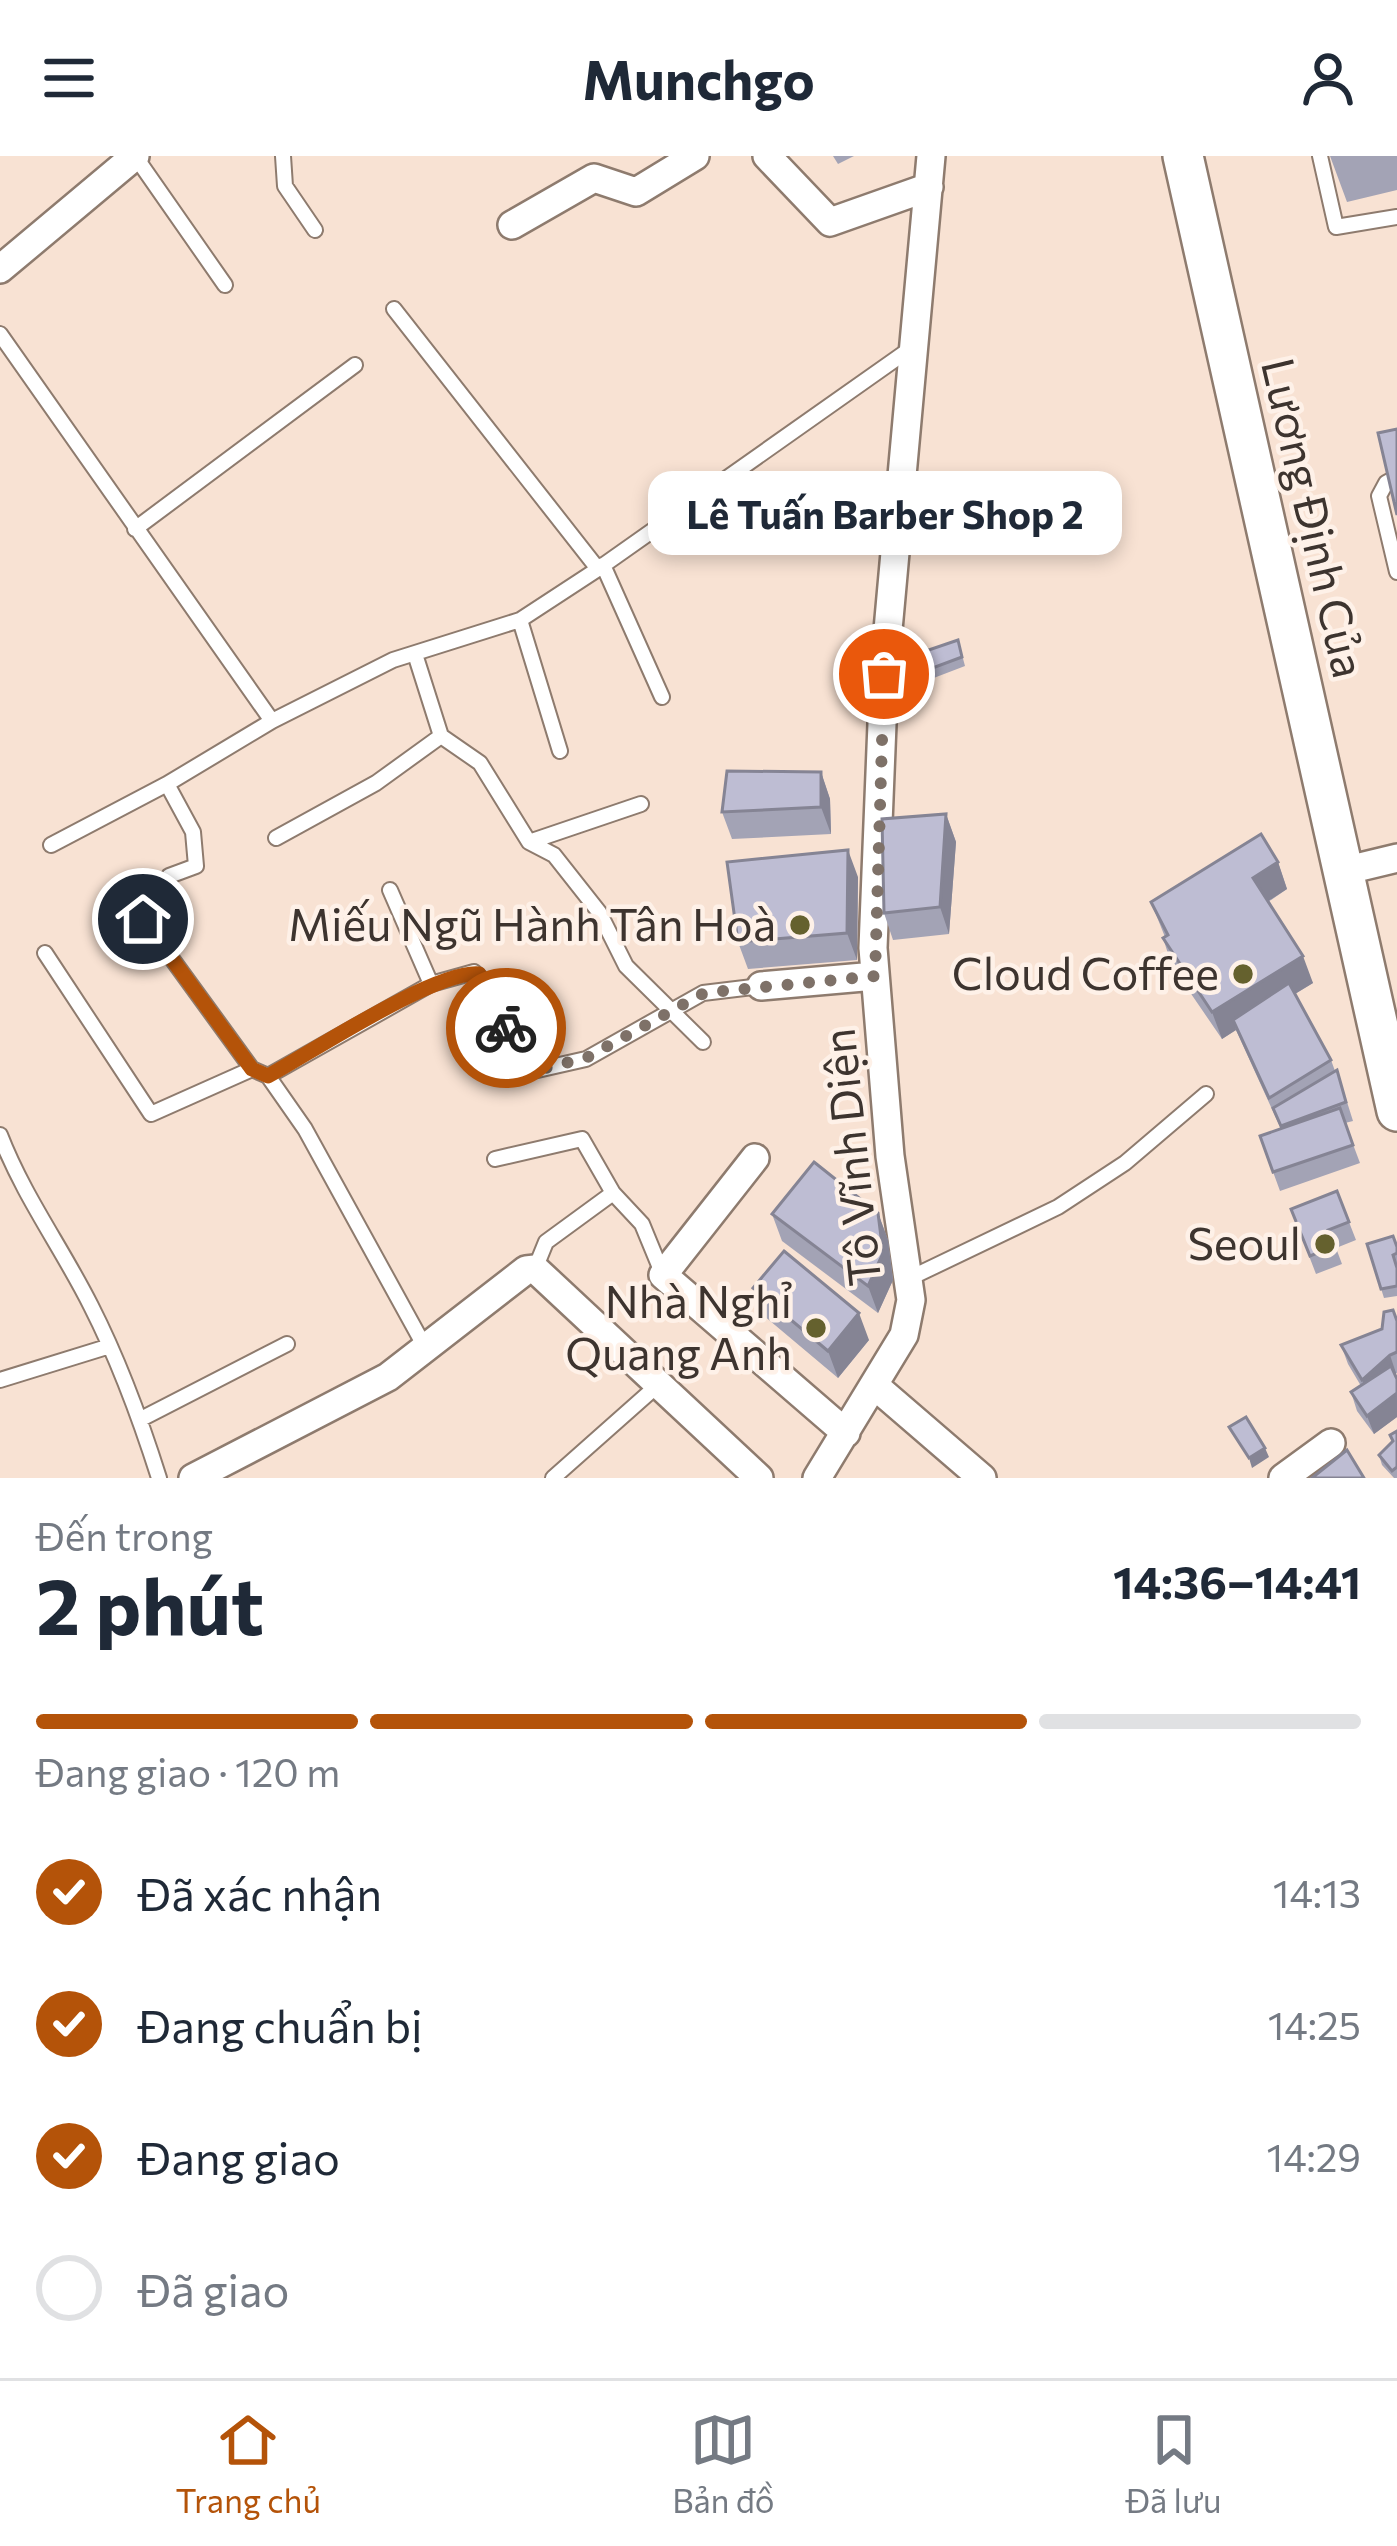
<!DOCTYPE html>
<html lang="vi">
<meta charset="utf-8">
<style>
:root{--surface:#fff;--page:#f6f6f7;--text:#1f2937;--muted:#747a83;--line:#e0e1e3;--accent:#b45309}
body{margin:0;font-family:Commissioner,sans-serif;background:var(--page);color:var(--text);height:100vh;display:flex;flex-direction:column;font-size:45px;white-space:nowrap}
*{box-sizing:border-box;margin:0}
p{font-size:39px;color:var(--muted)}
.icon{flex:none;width:66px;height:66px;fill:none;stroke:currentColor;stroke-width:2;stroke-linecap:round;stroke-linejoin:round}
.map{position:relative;height:1322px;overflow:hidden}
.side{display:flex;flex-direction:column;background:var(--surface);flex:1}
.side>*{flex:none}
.pin{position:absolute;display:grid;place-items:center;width:102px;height:102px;color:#fff;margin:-51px;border:6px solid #fff;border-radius:50%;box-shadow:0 3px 12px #0007}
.courier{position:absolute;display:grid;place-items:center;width:120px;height:120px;margin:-60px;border:9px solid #b45309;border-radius:50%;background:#fff;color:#222;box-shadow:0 3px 15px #0007}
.bubble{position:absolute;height:84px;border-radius:24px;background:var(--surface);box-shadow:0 6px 18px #0003;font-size:39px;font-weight:700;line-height:84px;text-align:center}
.overview em{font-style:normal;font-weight:700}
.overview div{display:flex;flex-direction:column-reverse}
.overview{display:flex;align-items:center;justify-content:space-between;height:204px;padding:0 36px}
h1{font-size:78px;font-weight:700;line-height:90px}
.bar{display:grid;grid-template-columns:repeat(4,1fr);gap:18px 12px;align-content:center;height:144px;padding:0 36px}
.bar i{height:15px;border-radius:9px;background:var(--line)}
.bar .selected{background:var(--accent)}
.bar p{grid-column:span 4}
ol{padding:0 36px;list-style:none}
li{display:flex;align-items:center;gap:36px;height:132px}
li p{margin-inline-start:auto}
li .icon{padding:12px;border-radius:50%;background:var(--accent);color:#fff;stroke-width:4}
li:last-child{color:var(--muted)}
li i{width:66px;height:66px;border:6px solid var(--line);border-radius:50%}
header{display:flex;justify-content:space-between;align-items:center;height:156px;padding:0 36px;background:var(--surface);font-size:54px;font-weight:700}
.dock{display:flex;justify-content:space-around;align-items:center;height:168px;border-top:3px solid var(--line);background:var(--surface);font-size:33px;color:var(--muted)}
.dock a{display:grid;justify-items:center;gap:6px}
.dock .selected{color:var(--accent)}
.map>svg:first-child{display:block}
</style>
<header><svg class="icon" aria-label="menu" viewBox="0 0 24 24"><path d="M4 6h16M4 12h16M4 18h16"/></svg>Munchgo<svg class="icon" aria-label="person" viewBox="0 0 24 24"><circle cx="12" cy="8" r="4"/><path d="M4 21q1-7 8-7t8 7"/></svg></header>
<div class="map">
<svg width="1397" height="1322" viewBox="0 0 1397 1322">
<rect width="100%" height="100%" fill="#f8e2d3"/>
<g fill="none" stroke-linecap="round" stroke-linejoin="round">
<defs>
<path id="lane" d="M 135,0 L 225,129
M 283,0 L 285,30 L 315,74
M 1320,0 L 1336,71 L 1397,61
M 394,153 L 598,413 L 910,193
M 0,178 L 272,565
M 1397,321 L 1386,327 L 1379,340 L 1397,416
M 135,373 L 355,209
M 603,409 L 662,541
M 520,464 L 560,595
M 415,498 L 441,580 L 480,607 L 529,686 L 554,699 L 599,756 L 626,810 L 703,886
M 276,682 L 376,627 L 441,580
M 529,686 L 641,648
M 51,689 L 167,628
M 169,720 L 196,710 L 193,676 L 167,628 L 272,565 L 393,504 L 520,464 L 598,413
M 390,734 L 431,828
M 143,763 L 252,913 L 268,920 L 305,973 L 426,1193
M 45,797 L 151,958 L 252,913
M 268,920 L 431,828 L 474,816 C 494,829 517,891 533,915 L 586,903 L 703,837 L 761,830
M 0,979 C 24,1041 62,1092 91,1150 C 120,1207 140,1262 159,1322
M 495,1003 L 582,983 L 613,1037 L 546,1086 L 535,1113
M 613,1037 L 642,1068 L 663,1119
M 908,1123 L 1058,1051 L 1125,1007 L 1206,938
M 0,1224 L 110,1190
M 141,1263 L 287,1188
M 553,1322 L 659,1228"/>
<path id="street" d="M 767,0 L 830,66 L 929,31
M 512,69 L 594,22 L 636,36 L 695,0
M 0,113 L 135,0
M 1343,715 L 1397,702
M 761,830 L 875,820
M 755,1002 L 663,1119 L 846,1277
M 874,1229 L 982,1322
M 193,1322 L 388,1221 L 526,1114 L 535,1113 L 759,1322
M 817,1322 L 904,1179 L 911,1144 L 890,1000 L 873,792 L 884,518 L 931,0
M 1283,1322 L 1331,1287"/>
<path id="secondary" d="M 1183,0 L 1397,955"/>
</defs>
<use href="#lane" stroke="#8e7b6e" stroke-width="18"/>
<use href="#street" stroke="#8e7b6e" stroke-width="32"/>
<use href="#secondary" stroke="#8e7b6e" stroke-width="44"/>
<use href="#lane" stroke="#fff" stroke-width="14"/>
<use href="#street" stroke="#fff" stroke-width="27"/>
<use href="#secondary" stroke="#fff" stroke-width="39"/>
</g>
<path fill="#a3a3b5" d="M 833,0 L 854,0 L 838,8 Z
M 1330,0 L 1397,0 L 1397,34 L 1347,46 Z
M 958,484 L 965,510 L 918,528 L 914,519 Z
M 821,616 L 830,643 L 831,678 L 732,683 L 722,656 Z
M 946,658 L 956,686 L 949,778 L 893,784 L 884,757 Z
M 1278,706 L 1287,733 L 1268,746 L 1313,827 L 1295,838 L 1331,904 L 1335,915 L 1337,914 L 1353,965 L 1345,967 L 1360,1007 L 1280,1035 L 1260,980 L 1281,973 L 1236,874 L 1222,883 L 1172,810 L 1163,782 L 1165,781 L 1151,746 Z
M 858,721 L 857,804 L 748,813 L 738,786 Z
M 1291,1053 L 1349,1066 L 1356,1084 L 1336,1092 L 1342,1108 L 1316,1118 Z
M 878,1057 L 888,1084 L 893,1124 L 878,1157 L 782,1085 L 772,1058 Z
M 1367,1088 L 1397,1090 L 1397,1140 L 1384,1142 Z
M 753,1132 L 869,1184 L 838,1222 L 763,1159 Z
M 1397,1164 L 1397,1217 L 1395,1218 L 1397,1223 L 1397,1261 L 1374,1278 L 1357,1255 L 1351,1236 L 1361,1230 L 1348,1208 L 1341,1189 L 1382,1173 Z
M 1397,1275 L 1397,1322 L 1394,1322 L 1382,1309 L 1379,1299 L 1392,1286 L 1390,1279 Z"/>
<path fill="#858494" d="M 821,616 L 830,643 L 831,678 L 821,651 Z
M 946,658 L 956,686 L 949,778 L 940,751 Z
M 848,694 L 858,721 L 857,804 L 847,777 Z
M 1278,706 L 1287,733 L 1262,749 L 1253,722 Z
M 1303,800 L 1313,827 L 1237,873 L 1233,864 L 1236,874 L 1222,883 L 1212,856 Z
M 878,1057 L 888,1084 L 893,1124 L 878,1157 L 868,1130 Z
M 859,1157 L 869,1184 L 838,1222 L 828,1195 Z
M 1390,1199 L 1396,1217 L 1369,1242 L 1362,1224 Z
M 1397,1237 L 1397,1261 L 1374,1278 L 1367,1260 Z
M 1265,1292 L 1269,1301 L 1252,1312 L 1249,1302 Z"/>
<path fill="#bebdd3" stroke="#858494" stroke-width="3" d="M 1397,273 L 1397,359 L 1378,277 Z
M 958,484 L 962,501 L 914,519 L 911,500 Z
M 727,615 L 821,616 L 821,651 L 722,656 Z
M 946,658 L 940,751 L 884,757 L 882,663 Z
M 1261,678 L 1278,706 L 1253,722 L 1303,800 L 1212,856 L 1163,782 L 1168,779 L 1151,746 Z
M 848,694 L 847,777 L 738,786 L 727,706 Z
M 1289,827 L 1331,904 L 1269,942 L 1233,864 Z
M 1337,914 L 1346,946 L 1281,970 L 1273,952 Z
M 1340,952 L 1353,989 L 1273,1016 L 1260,980 Z
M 814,1006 L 878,1057 L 883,1097 L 868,1130 L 772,1058 Z
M 1337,1035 L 1349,1066 L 1328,1074 L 1335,1090 L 1310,1100 L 1291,1053 Z
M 1393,1080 L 1397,1091 L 1397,1097 L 1393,1099 L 1397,1112 L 1397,1130 L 1381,1133 L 1367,1088 Z
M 784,1095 L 859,1157 L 828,1195 L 753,1132 Z
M 1393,1154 L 1397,1165 L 1397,1196 L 1390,1199 L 1362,1224 L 1341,1189 L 1382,1173 L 1384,1156 Z
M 1391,1210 L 1397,1223 L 1397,1237 L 1367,1260 L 1351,1236 Z
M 1246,1261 L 1265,1292 L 1249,1302 L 1229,1271 Z
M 1397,1275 L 1397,1311 L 1392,1315 L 1379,1299 L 1393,1285 L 1390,1279 Z
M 1347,1294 L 1364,1322 L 1312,1322 Z"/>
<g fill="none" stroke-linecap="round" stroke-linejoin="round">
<path stroke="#7e7168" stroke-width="12" stroke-dasharray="0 21.6" d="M 506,872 L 533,915 L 586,902 L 704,837 L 875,820 L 884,518"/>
<path stroke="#b45309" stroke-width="15" d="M 143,763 L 252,913 L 268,920 C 312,896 436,814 479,818 L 506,872"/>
</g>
<g fill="#65612e" stroke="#fef1e8" stroke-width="4.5">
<circle cx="800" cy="769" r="12"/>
<circle cx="1243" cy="818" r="12"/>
<circle cx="1325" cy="1088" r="12"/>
<circle cx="816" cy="1172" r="12"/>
</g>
<g text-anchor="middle" stroke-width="9" stroke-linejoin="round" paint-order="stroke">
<g font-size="45" fill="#3d342f" stroke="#fef1e8">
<text transform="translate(1313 362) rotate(77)" y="16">Lương Định Của</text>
<text transform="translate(852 1001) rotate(-96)" y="16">Tô Vĩnh Diện</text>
</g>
<g font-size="45" fill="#3d342f" stroke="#fef1e8" text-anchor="end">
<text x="776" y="785">Miếu Ngũ Hành Tân Hoà</text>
<text x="1219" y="834">Cloud Coffee</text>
<text x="1301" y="1104">Seoul</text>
<text x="792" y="1162">Nhà Nghỉ<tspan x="792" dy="52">Quang Anh</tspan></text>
</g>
</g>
</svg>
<div class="pin" style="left:884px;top:518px;background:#ea580c"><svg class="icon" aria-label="bag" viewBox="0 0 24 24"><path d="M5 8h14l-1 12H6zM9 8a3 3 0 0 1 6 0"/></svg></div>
<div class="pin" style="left:143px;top:763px;background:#1f2937"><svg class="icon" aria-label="home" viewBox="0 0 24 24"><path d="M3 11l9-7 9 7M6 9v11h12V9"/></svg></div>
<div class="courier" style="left:506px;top:872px"><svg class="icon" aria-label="bike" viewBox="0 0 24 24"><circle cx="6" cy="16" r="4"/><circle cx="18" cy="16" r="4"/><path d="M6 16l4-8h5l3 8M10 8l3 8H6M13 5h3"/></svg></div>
<div class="bubble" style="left:648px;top:315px;width:474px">Lê Tuấn Barber Shop 2</div>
</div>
<section class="side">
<div class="overview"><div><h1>2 phút</h1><p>Đến trong</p></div><em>14:36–14:41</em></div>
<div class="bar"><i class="selected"></i><i class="selected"></i><i class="selected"></i><i></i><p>Đang giao · 120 m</p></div>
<ol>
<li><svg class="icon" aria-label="check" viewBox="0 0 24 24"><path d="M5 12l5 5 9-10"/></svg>Đã xác nhận<p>14:13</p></li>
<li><svg class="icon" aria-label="check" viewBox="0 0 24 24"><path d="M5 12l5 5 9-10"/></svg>Đang chuẩn bị<p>14:25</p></li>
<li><svg class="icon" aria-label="check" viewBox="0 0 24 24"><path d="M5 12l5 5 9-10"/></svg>Đang giao<p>14:29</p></li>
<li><i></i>Đã giao</li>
</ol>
</section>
<nav class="dock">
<a class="selected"><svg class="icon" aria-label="home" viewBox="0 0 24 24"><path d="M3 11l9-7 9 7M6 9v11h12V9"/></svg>Trang chủ</a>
<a><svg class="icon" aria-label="map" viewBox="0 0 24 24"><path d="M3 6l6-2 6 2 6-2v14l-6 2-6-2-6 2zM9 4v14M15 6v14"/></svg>Bản đồ</a>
<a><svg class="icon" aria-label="saved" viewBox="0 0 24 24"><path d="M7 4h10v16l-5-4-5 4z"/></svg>Đã lưu</a>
</nav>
